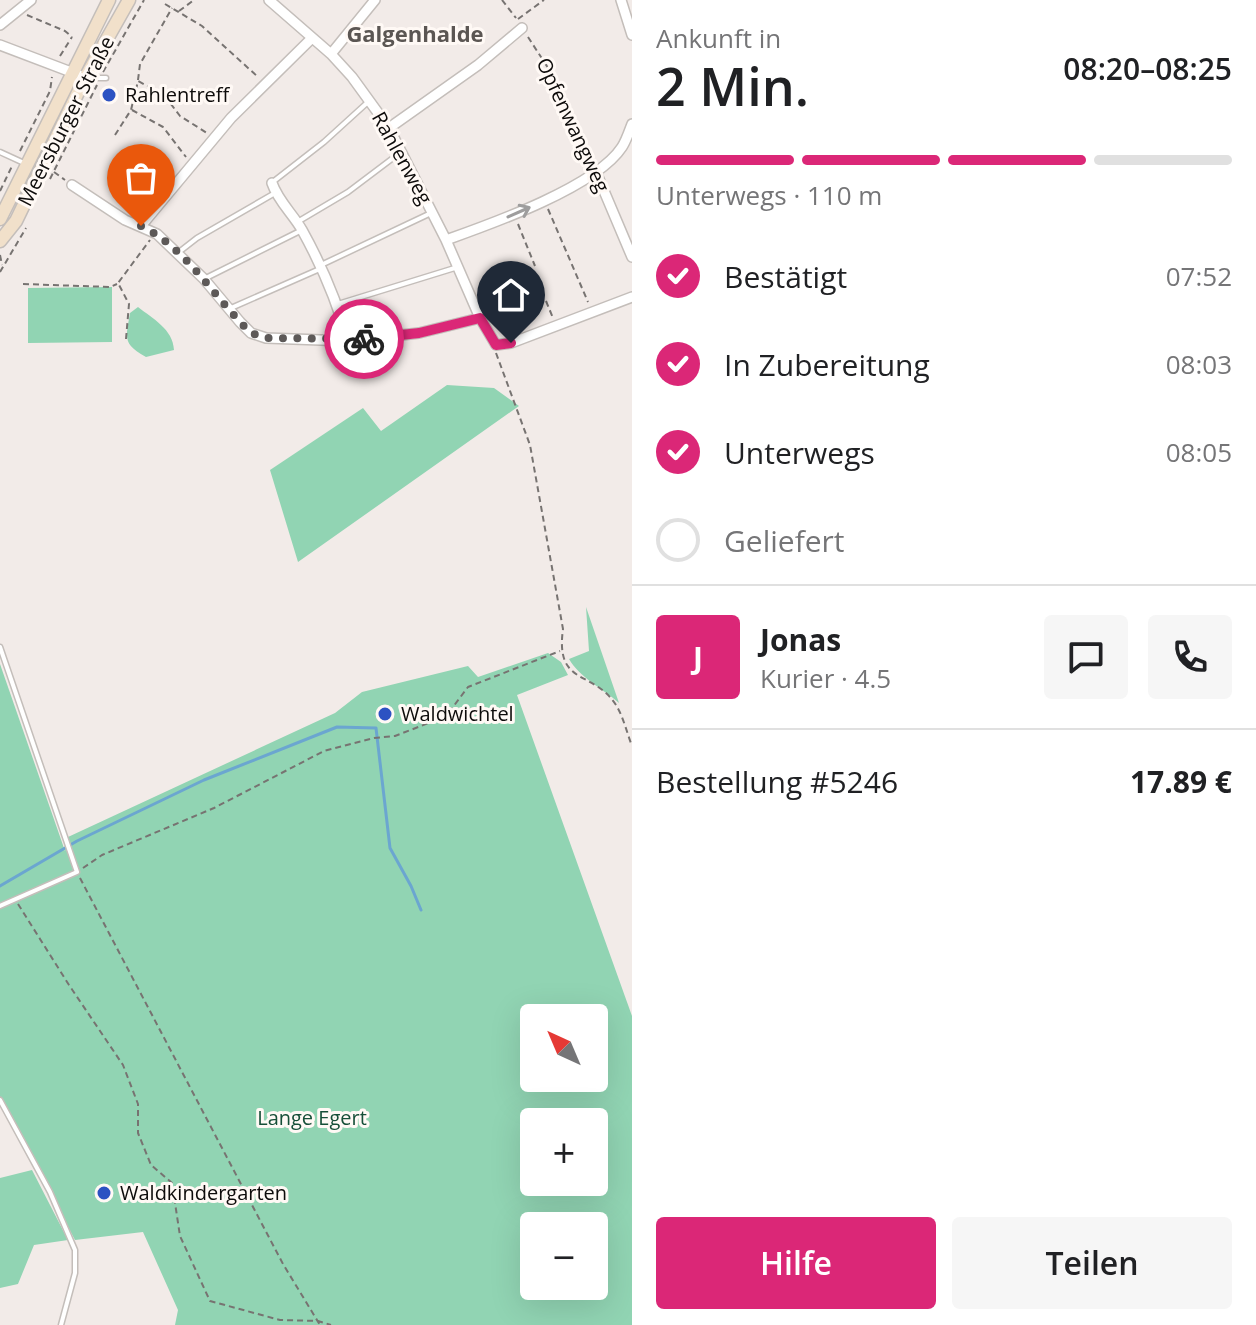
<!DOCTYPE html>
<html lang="de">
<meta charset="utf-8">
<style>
:root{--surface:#fff;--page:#f6f6f6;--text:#202124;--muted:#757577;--line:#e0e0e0;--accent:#db2777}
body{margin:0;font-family:"Open Sans",sans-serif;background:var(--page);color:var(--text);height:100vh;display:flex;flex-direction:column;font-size:30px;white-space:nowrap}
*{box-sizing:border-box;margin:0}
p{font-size:26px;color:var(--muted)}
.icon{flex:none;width:44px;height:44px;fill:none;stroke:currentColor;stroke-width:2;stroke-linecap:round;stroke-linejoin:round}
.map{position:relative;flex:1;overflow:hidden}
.side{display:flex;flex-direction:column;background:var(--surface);width:624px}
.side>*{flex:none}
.needle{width:52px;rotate:316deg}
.controls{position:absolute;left:520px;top:1004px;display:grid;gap:16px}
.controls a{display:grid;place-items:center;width:88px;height:88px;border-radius:8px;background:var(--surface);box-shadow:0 8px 32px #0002;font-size:40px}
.pin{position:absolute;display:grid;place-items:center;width:68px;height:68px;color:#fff;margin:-82px -34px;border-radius:50% 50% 50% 0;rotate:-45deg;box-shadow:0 0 8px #0007}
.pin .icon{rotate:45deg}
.courier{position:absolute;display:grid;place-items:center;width:80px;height:80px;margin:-40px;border:6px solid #db2777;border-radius:50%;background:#fff;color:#222;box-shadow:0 2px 10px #0007}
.head em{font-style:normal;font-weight:600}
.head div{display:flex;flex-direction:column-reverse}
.head{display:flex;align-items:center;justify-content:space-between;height:136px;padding:0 24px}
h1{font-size:52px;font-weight:600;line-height:60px}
.bar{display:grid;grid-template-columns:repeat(4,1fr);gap:12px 8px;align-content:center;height:96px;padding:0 24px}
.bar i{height:10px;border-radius:6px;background:var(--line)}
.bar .current{background:var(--accent)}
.bar p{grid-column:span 4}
.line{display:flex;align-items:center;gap:20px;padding:0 24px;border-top:2px solid var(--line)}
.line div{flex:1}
.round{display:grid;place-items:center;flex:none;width:84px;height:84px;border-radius:8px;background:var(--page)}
ol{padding:0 24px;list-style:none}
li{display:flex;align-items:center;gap:24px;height:88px}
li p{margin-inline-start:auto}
li .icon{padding:8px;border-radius:50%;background:var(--accent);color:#fff;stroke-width:4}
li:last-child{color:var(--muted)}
li i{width:44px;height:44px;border:4px solid var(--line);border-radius:50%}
.cta{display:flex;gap:16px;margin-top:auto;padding:16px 24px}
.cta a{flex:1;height:92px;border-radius:8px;background:var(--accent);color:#fff;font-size:32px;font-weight:600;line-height:92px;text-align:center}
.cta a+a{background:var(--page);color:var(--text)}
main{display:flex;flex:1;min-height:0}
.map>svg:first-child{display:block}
</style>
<main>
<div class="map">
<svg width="632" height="1325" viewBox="0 0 632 1325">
<rect width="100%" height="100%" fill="#f2ebe8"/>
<path fill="#91d4b3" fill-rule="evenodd" d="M 112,287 L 112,342 L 28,343 L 28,288 Z
M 138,307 C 153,319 173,329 174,350 L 146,357 C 122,344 126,338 130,313 Z
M 447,385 L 494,388 L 519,406 L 298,562 L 270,470 L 363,408 L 381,431 Z
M 586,607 L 619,703 C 602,688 580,678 569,659 L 589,651 Z
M 548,653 L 561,662 L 568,675 L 517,695 L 632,1016 L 632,1325 L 175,1325 L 178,1310 L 143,1232 L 75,1240 L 0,1098 L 0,664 L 65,851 L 68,837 L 335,713 L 362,692 L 468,666 L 478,677 ZM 534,1018 L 594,1018 L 594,1078 L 534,1078 ZM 534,1122 L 594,1122 L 594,1182 L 534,1182 ZM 534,1226 L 594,1226 L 594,1286 L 534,1286 Z
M 32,1170 L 68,1240 L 34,1245 L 18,1284 L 0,1288 L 0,1178 Z"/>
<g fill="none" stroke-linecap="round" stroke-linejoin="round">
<path stroke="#6ba6d0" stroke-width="3" d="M 0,886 L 77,841 L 204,780 L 337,727 L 376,728 L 390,848 L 411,886 L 421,910"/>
<defs>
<path id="lane" d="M 88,78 L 106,78
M 0,152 L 24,163
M 274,181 L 324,142 L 368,102
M 299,221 L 348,192 L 401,152
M 179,252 L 197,238 L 275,193
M 321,265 L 431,213
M 206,278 L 302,230
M 338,304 L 458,267
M 231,308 L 322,268
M 0,647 L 77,872 L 0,906
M 0,1100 L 50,1192 L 75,1250 L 75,1273 L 61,1325"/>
<path id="street" d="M 269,0 L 331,54 L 352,77 L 389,128 L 446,240 L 480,318 L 496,345 L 511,343 L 632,297
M 621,0 L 632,35
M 0,25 L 31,0
M 0,45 L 79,75
M 331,54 L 375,0
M 389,128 L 478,65 L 522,28
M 596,172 L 632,257
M 272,183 C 278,201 293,214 302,230 C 322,266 337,301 348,341
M 72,185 L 125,220 L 157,234 L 204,279 L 240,322 L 251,333 L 266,338 L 348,341 L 419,333 L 480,318
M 141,226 L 231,118 L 312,38
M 446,240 C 491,224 596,187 622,147 C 626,141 629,132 632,124"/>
<path id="secondary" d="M 0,219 L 109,0
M 0,241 L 16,221 L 85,78 L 129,0"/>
</defs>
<use href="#lane" stroke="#c4beba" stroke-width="7"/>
<use href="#street" stroke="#c4beba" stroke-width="12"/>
<use href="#secondary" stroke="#c4beba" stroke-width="15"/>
<path stroke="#777371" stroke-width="2" stroke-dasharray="6 4" stroke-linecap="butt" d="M 502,0 L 516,18
M 165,4 L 202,26 L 258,77
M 179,11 L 194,0
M 27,15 L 65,31 L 72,37
M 518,19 L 544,0
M 528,37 L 552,74 L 592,163
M 60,56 L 72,37
M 103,72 L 144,0
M 138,80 L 140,64 L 172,8
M 132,110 L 163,127 L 186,157
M 115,135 L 131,110 L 138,81 L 164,95 L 180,116 L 207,133
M 20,151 L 50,91 L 52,77
M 54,172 L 65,180
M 50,179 L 97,85
M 0,191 L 13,164
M 548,209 L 588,302
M 518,224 L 535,266
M 0,255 L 2,265
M 0,272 L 26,228
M 23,284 L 110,287 L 117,284
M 546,301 L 553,318
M 126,339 L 129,304 L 118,283 L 150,240
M 496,353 L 530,445 L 563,629 C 555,687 593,669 616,705 C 623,716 627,733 632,746
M 83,868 L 102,855 L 214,808 L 324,751 L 374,738 L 395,736 L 439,719 L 450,711 L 468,687 L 560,651
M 80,878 L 283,1264 L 320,1325
M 18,904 L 69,985 L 123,1065 L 138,1104 L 138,1133 L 151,1165 L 172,1183 L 180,1236 L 210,1301 L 280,1320 L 318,1321 L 331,1325"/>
<use href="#lane" stroke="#fff" stroke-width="4"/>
<use href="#street" stroke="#fff" stroke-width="9"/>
<use href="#secondary" stroke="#f1e0ca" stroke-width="12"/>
</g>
<defs><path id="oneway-shaft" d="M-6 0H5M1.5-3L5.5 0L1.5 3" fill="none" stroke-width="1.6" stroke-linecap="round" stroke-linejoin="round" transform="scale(2)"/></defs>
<use stroke="#9e9d9d" href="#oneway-shaft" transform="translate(519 212) rotate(-24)"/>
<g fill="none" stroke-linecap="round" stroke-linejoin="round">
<path stroke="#5d5958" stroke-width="8" stroke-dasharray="0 14.4" d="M 141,226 C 188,249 214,298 251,333 L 266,338 L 364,339"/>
<path stroke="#db2777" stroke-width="10" d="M 364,339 L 419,333 L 480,318 L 496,345 L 511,343"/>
</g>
<g fill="#2c52c2" stroke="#fff9f5" stroke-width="3">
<circle cx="109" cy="95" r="8"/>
<circle cx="385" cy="714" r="8"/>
<circle cx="104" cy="1193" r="8"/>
</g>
<g text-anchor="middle" stroke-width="6" stroke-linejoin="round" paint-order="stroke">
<g font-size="20" fill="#0d0b0a" stroke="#fff9f5" text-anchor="start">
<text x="125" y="102">Rahlentreff</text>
<text x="401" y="721">Waldwichtel</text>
<text x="120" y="1200">Waldkindergarten</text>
</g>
<g font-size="20" fill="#0d0b0a" stroke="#fff9f5">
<text transform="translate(66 121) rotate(-63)" y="7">Meersburger Straße</text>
<text transform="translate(573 125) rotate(65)" y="7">Opfenwangweg</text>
<text transform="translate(402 158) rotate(61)" y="7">Rahlenweg</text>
</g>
<g font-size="20" fill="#164f38" stroke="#fff9f5">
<text x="312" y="1125">Lange Egert</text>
</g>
<g font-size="22" font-weight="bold" fill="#5b5653" stroke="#fff9f5">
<text x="415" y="42">Galgenhalde</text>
</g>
</g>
</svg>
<div class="controls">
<a><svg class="needle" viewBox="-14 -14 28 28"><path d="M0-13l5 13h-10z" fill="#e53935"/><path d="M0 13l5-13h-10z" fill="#757577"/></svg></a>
<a>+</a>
<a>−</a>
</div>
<div class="pin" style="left:141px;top:226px;background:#ea580c"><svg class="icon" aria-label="bag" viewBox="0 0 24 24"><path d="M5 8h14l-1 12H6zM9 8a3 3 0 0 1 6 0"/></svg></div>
<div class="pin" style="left:511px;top:343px;background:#1f2937"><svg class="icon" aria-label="home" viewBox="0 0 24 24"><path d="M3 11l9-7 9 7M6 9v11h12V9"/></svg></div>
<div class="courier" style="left:364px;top:339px"><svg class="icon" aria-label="bike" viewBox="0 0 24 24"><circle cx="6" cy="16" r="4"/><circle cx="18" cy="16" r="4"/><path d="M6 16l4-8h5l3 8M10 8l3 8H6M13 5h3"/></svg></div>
</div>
<section class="side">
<div class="head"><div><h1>2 Min.</h1><p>Ankunft in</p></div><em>08:20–08:25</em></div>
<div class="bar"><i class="current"></i><i class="current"></i><i class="current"></i><i></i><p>Unterwegs · 110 m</p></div>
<ol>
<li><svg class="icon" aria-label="check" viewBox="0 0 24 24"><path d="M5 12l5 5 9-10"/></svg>Bestätigt<p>07:52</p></li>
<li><svg class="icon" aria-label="check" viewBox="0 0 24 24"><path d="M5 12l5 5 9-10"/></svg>In Zubereitung<p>08:03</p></li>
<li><svg class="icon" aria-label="check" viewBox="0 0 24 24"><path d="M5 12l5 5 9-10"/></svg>Unterwegs<p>08:05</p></li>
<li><i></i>Geliefert</li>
</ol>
<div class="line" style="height:144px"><b class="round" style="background:var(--accent);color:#fff">J</b><div><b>Jonas</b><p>Kurier · 4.5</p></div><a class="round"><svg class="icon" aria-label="chat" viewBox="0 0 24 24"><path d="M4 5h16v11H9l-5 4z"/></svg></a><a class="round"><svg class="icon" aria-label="phone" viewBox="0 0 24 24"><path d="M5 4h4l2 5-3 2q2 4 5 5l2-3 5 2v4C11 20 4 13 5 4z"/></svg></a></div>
<div class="line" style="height:104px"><div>Bestellung #5246</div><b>17.89 €</b></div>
<div class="cta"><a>Hilfe</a><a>Teilen</a></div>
</section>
</main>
